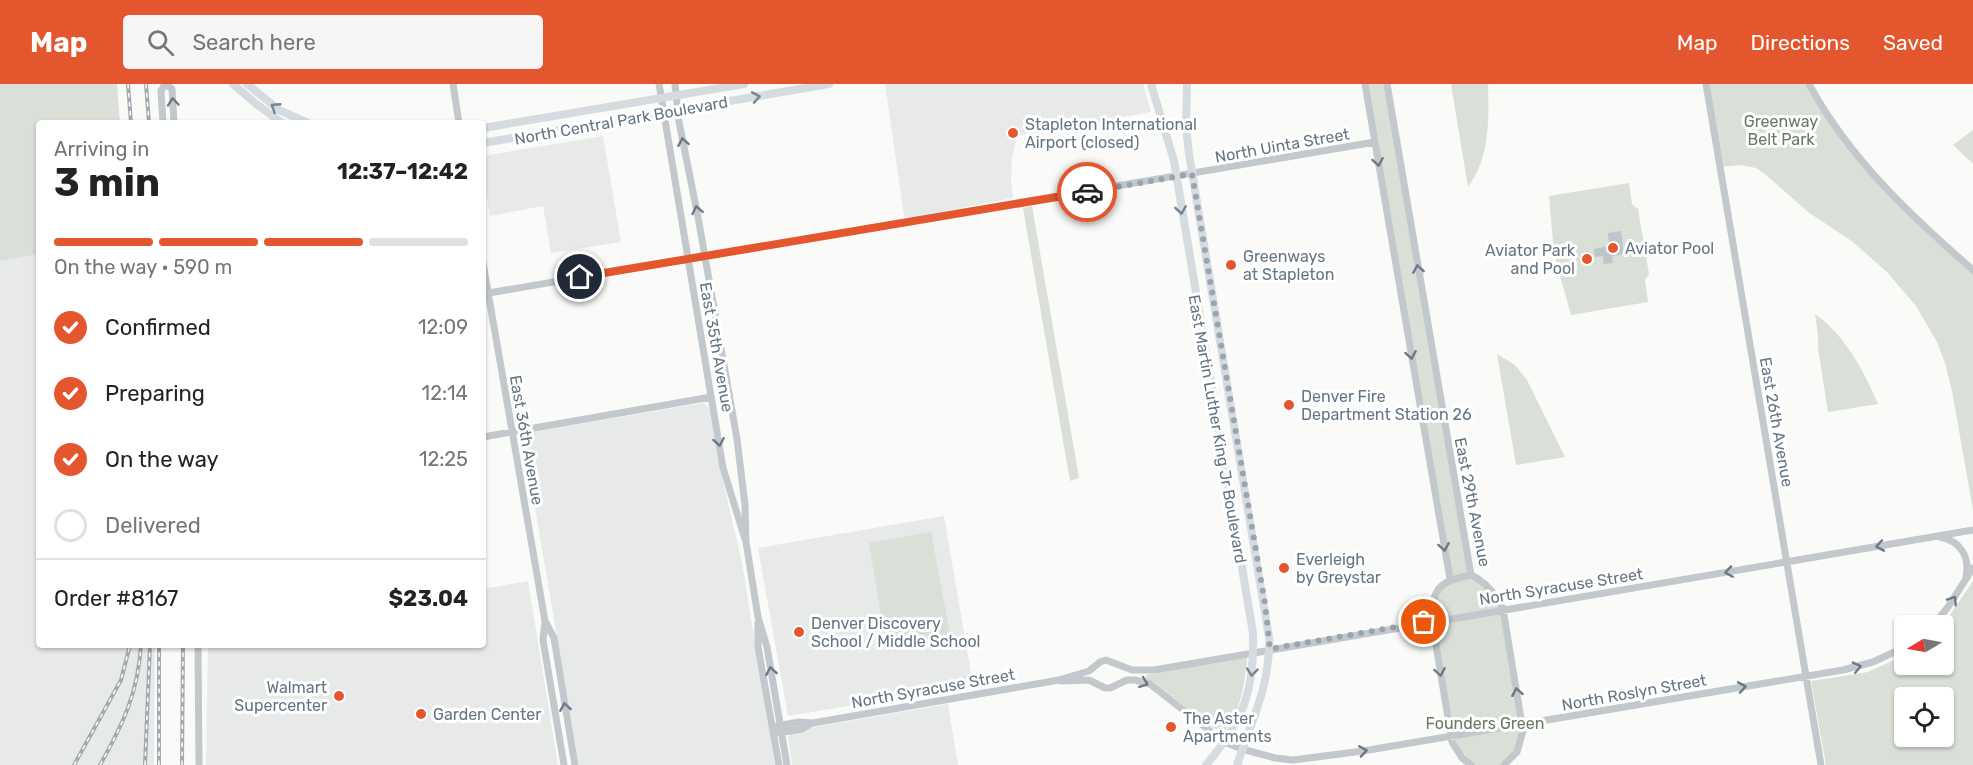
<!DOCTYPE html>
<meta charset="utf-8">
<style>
:root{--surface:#fff;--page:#f6f6f6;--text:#222;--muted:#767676;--line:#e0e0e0;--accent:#e4572e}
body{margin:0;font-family:Rubik,sans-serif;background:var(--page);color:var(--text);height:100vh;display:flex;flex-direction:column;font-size:22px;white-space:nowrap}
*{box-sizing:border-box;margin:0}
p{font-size:20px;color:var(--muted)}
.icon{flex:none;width:33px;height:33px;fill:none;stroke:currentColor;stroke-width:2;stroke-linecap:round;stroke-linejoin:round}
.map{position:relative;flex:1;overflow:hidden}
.sheet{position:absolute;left:36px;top:36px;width:450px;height:528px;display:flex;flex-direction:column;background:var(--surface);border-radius:6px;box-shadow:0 2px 4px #0004}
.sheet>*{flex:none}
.needle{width:39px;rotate:260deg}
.buttons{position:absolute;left:1894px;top:531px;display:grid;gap:12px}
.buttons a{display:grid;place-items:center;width:60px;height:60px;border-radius:6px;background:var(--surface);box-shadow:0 2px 4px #0004;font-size:30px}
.pin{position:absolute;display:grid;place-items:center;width:51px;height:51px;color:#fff;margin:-26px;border:3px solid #fff;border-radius:50%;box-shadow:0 2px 6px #0007}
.courier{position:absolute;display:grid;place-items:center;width:60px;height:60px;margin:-30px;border:4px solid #e4572e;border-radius:50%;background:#fff;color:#222;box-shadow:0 2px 8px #0007}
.head em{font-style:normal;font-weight:700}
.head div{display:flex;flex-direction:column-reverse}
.head{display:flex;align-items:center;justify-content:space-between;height:102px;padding:0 18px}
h1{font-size:39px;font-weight:700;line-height:45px}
.bar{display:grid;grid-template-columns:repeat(4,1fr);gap:9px 6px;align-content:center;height:72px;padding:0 18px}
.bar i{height:8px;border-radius:4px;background:var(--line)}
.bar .active{background:var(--accent)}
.bar p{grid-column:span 4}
.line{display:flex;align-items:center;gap:15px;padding:0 18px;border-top:2px solid var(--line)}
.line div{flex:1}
ol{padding:0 18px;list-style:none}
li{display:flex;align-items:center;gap:18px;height:66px}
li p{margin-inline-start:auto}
li .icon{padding:6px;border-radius:50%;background:var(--accent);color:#fff;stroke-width:4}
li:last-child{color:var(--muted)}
li i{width:33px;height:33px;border:3px solid var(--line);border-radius:50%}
header{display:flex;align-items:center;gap:36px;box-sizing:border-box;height:84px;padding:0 30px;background:var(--accent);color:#fff}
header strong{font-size:28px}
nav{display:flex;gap:33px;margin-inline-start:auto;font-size:21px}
.search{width:420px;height:54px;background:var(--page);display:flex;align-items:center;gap:15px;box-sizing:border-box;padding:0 21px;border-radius:6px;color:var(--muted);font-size:22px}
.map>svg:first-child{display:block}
</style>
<header>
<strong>Map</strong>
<div class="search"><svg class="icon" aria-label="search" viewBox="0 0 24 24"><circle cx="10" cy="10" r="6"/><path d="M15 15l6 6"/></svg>Search here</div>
<nav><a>Map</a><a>Directions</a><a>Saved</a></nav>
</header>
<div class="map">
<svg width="1973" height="681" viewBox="0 0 1973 681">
<rect width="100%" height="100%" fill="#fafaf8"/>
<path fill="#e8e9e9" d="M 885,0 L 1143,0 L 1151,28 L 1017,52 L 1012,75 L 1011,95 L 1013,114 L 910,134 L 904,131 Z
M 603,52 L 621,158 L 551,169 L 543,122 L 490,132 L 483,92 L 483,72 Z
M 39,170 L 39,561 L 155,561 L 154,681 L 0,681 L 0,177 Z
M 703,319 L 709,323 L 719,380 L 742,479 L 775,681 L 579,681 L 523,354 L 524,350 L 533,348 Z
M 944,432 L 973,601 L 788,632 L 758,464 Z
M 528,497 L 558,681 L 206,681 L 208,561 L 483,561 L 483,505 Z
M 948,620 L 958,681 L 792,681 L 788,653 L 789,650 L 820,642 Z"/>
<path fill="#dadfd7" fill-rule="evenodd" d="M 0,0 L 117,0 L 120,39 L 39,39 L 39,170 L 0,177 Z
M 1365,0 L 1387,0 L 1471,491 L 1484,498 L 1503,525 L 1521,656 L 1504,681 L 1471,681 L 1456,667 L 1431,521 L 1450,495 Z
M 1451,0 L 1488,0 C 1489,35 1490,74 1468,103 Z
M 1708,0 L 1809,0 L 1875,93 L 1973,185 L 1973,426 L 1952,307 L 1945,279 L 1937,258 L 1916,222 L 1887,188 L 1853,158 L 1808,128 L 1766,91 L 1756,84 L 1741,81 L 1720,83 Z
M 1973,46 L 1973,80 L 1953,61 Z
M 1629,99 L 1632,120 L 1638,125 L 1649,190 L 1645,196 L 1648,218 L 1571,231 L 1554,170 L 1549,112 Z
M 1032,122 L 1079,394 L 1070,397 L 1023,124 Z
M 1815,230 C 1845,251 1864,287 1878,320 L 1828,328 L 1818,264 L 1818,251 Z
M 1497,270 L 1515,281 L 1527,296 L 1565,373 L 1516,381 Z
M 931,448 L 951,556 L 887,567 L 869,459 Z
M 1973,497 L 1973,681 L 1826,681 L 1811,597 L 1868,588 L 1905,571 L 1905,580 L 1944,580 L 1943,541 ZM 1905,614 L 1944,614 L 1944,652 L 1905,652 Z
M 1245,573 L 1247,574 L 1247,578 C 1244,601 1240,632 1223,649 L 1210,642 L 1155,599 L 1146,595 L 1146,591 Z"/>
<path fill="#bbc7cb" d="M 1621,147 L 1624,170 L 1612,172 L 1613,179 L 1604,180 L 1603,172 L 1595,173 L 1594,165 L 1609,162 L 1608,149 Z"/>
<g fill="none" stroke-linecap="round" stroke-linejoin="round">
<path stroke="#c3c8cc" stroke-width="7" d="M 166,0 L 172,5 L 174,39
M 453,0 L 459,39
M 659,0 L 723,384 L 745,455
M 675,0 L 679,38 L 698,133 L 737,355 L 745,421 L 746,458 L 758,533 L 767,563 L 787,681
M 1365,0 L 1450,495
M 1387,0 L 1471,491
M 1706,0 L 1821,681
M 1809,0 C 1849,74 1910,131 1973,186
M 163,39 L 161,7 L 165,0
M 483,179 L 545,537 L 543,556 L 564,681
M 483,210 L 1375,58
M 483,353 L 711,313
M 1940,453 C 1961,457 1970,473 1966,493
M 1471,491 C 1440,497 1431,504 1432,537 L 1452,658 L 1462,674 L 1471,681
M 1471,491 C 1487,499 1495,509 1503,525 L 1523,647 L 1517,668 L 1504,681
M 545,537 L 554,554 L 575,681
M 758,539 L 758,563 L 779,681
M 1933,542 L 1948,523 L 1973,484
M 198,561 L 199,681
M 1061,597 L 1089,596 L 1105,604 L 1110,604 L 1127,596 L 1135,596 L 1150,600 L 1224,658 L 1242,665 L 1275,674 L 1293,676 L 1363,667 L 1843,586 L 1873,578 L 1905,563
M 772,643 L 799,638 L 813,639 L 1059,596 L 1089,587 L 1100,578 L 1106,576 L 1132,586 L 1154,586 L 1973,446
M 778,649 L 802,645 L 813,639"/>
<path stroke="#d6dbdf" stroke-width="8" d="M 233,0 L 255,19 L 282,39
M 247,0 L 279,26 L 308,39
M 1151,0 L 1174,77 L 1253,549 C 1255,607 1243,637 1206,681
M 1187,0 L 1186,43 L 1189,70 L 1269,553 C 1271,600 1251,638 1237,681
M 483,44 L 744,0
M 483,59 L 829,0"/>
<defs>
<path id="rail" d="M 128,0 L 131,39
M 146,0 L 149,39
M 74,681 L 121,596 L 130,561
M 100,681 C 123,640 138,609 141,561
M 145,681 L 150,561
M 159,681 L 159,561
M 182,681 L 183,561"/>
</defs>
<use href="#rail" stroke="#a2aab0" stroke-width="4"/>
<use href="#rail" stroke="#fff" stroke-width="1.5" stroke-dasharray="4.5" stroke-linecap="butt"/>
</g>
<defs><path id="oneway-chevron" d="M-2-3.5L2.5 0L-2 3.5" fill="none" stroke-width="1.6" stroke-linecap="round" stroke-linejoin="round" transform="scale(1.5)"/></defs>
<g stroke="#768591">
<use href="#oneway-chevron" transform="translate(756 13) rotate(-10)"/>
<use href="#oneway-chevron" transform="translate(275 23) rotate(-147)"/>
<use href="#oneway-chevron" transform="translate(1181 126) rotate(81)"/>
<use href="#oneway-chevron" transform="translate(1252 588) rotate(96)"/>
</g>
<g stroke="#6a7a87">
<use href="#oneway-chevron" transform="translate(173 18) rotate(-95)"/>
<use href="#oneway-chevron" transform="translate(683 58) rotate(-100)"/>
<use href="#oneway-chevron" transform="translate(1378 78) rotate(80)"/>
<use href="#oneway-chevron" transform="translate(697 126) rotate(-102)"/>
<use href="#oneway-chevron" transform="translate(1418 185) rotate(-99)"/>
<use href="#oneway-chevron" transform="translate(1411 271) rotate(80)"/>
<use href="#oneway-chevron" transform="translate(719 358) rotate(80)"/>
<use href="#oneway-chevron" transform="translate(1880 462) rotate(170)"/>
<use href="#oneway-chevron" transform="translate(1444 463) rotate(80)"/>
<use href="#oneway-chevron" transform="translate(1729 488) rotate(171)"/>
<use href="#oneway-chevron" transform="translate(1953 516) rotate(-56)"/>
<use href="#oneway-chevron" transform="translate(1857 583) rotate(-13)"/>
<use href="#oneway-chevron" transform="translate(771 587) rotate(-100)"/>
<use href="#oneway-chevron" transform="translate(1440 588) rotate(80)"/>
<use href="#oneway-chevron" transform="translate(1144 599) rotate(21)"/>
<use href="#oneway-chevron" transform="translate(1742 603) rotate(-10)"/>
<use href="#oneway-chevron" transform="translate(1517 608) rotate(-100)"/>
<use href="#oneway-chevron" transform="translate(565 623) rotate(-99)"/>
<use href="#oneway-chevron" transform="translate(1363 667) rotate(-9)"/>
</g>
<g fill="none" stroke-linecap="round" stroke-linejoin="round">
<path stroke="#99a4ac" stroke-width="6" stroke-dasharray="0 10.8" d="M 1087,108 L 1192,90 L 1265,520 L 1270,565 L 1424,538"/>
<path stroke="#e4572e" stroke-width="8" d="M 580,193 L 1087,108"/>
</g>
<g fill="#e4572e" stroke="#fff" stroke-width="2">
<circle cx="1013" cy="49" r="6"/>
<circle cx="1613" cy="164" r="6"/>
<circle cx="1587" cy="175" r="6"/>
<circle cx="1231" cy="181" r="6"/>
<circle cx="1289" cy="321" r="6"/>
<circle cx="1284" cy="484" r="6"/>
<circle cx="799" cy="548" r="6"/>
<circle cx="339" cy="612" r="6"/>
<circle cx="421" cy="630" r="6"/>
<circle cx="1171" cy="643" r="6"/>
</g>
<g text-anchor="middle" stroke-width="6" stroke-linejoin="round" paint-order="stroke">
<g font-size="16" fill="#657683" stroke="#fff">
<text transform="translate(621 36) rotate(-10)" y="6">North Central Park Boulevard</text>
<text transform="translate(1282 61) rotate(-10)" y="6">North Uinta Street</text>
<text transform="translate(717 263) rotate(80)" y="6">East 35th Avenue</text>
<text transform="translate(1777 338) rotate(80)" y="6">East 26th Avenue</text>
<text transform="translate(1218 345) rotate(80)" y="6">East Martin Luther King Jr Boulevard</text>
<text transform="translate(527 356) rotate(80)" y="6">East 36th Avenue</text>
<text transform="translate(1473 418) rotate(79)" y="6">East 29th Avenue</text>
<text transform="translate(1561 502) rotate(-9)" y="6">North Syracuse Street</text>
<text transform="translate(933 604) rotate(-10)" y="6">North Syracuse Street</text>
<text transform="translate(1634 608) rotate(-10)" y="6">North Roslyn Street</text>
</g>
<g font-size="16" fill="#687a64" stroke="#fff">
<text x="1781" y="43">Greenway<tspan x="1781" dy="18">Belt Park</tspan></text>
<text x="1485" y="645">Founders Green</text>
</g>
<g font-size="16" fill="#657683" stroke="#fff" text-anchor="start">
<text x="1025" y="46">Stapleton International<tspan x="1025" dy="18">Airport (closed)</tspan></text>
<text x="1625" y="170">Aviator Pool</text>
<text x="1575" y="172" text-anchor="end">Aviator Park<tspan x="1575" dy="18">and Pool</tspan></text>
<text x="1243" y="178">Greenways<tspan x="1243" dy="18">at Stapleton</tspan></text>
<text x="1301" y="318">Denver Fire<tspan x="1301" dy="18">Department Station 26</tspan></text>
<text x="1296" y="481">Everleigh<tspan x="1296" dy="18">by Greystar</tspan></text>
<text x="811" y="545">Denver Discovery<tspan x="811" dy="18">School / Middle School</tspan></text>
<text x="327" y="609" text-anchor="end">Walmart<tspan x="327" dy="18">Supercenter</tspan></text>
<text x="433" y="636">Garden Center</text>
<text x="1183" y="640">The Aster<tspan x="1183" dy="18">Apartments</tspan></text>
</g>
</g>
</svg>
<div class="buttons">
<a><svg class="needle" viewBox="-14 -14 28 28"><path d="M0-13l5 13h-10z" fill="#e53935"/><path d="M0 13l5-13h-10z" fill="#767676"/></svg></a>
<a><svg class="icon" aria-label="locate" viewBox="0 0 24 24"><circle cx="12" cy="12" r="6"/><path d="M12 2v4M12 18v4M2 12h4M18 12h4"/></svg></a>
</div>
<div class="pin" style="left:1424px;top:538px;background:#ea580c"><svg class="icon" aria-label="bag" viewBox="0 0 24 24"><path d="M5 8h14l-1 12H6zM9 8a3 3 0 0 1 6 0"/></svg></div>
<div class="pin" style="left:580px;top:193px;background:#1f2937"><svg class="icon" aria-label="home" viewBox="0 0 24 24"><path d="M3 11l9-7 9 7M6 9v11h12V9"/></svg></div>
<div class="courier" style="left:1087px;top:108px"><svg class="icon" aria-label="car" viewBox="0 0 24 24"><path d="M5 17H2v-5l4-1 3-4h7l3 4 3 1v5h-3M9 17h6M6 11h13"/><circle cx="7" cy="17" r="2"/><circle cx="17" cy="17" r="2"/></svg></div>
<section class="sheet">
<div class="head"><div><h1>3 min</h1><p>Arriving in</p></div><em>12:37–12:42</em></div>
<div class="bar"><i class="active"></i><i class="active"></i><i class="active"></i><i></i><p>On the way · 590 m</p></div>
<ol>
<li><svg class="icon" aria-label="check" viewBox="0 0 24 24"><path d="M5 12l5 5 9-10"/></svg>Confirmed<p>12:09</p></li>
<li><svg class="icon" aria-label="check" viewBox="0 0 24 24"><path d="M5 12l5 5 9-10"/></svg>Preparing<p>12:14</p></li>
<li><svg class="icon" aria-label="check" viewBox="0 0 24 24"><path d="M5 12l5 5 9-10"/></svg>On the way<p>12:25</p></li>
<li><i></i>Delivered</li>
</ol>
<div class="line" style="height:78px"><div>Order #8167</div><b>$23.04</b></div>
</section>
</div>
